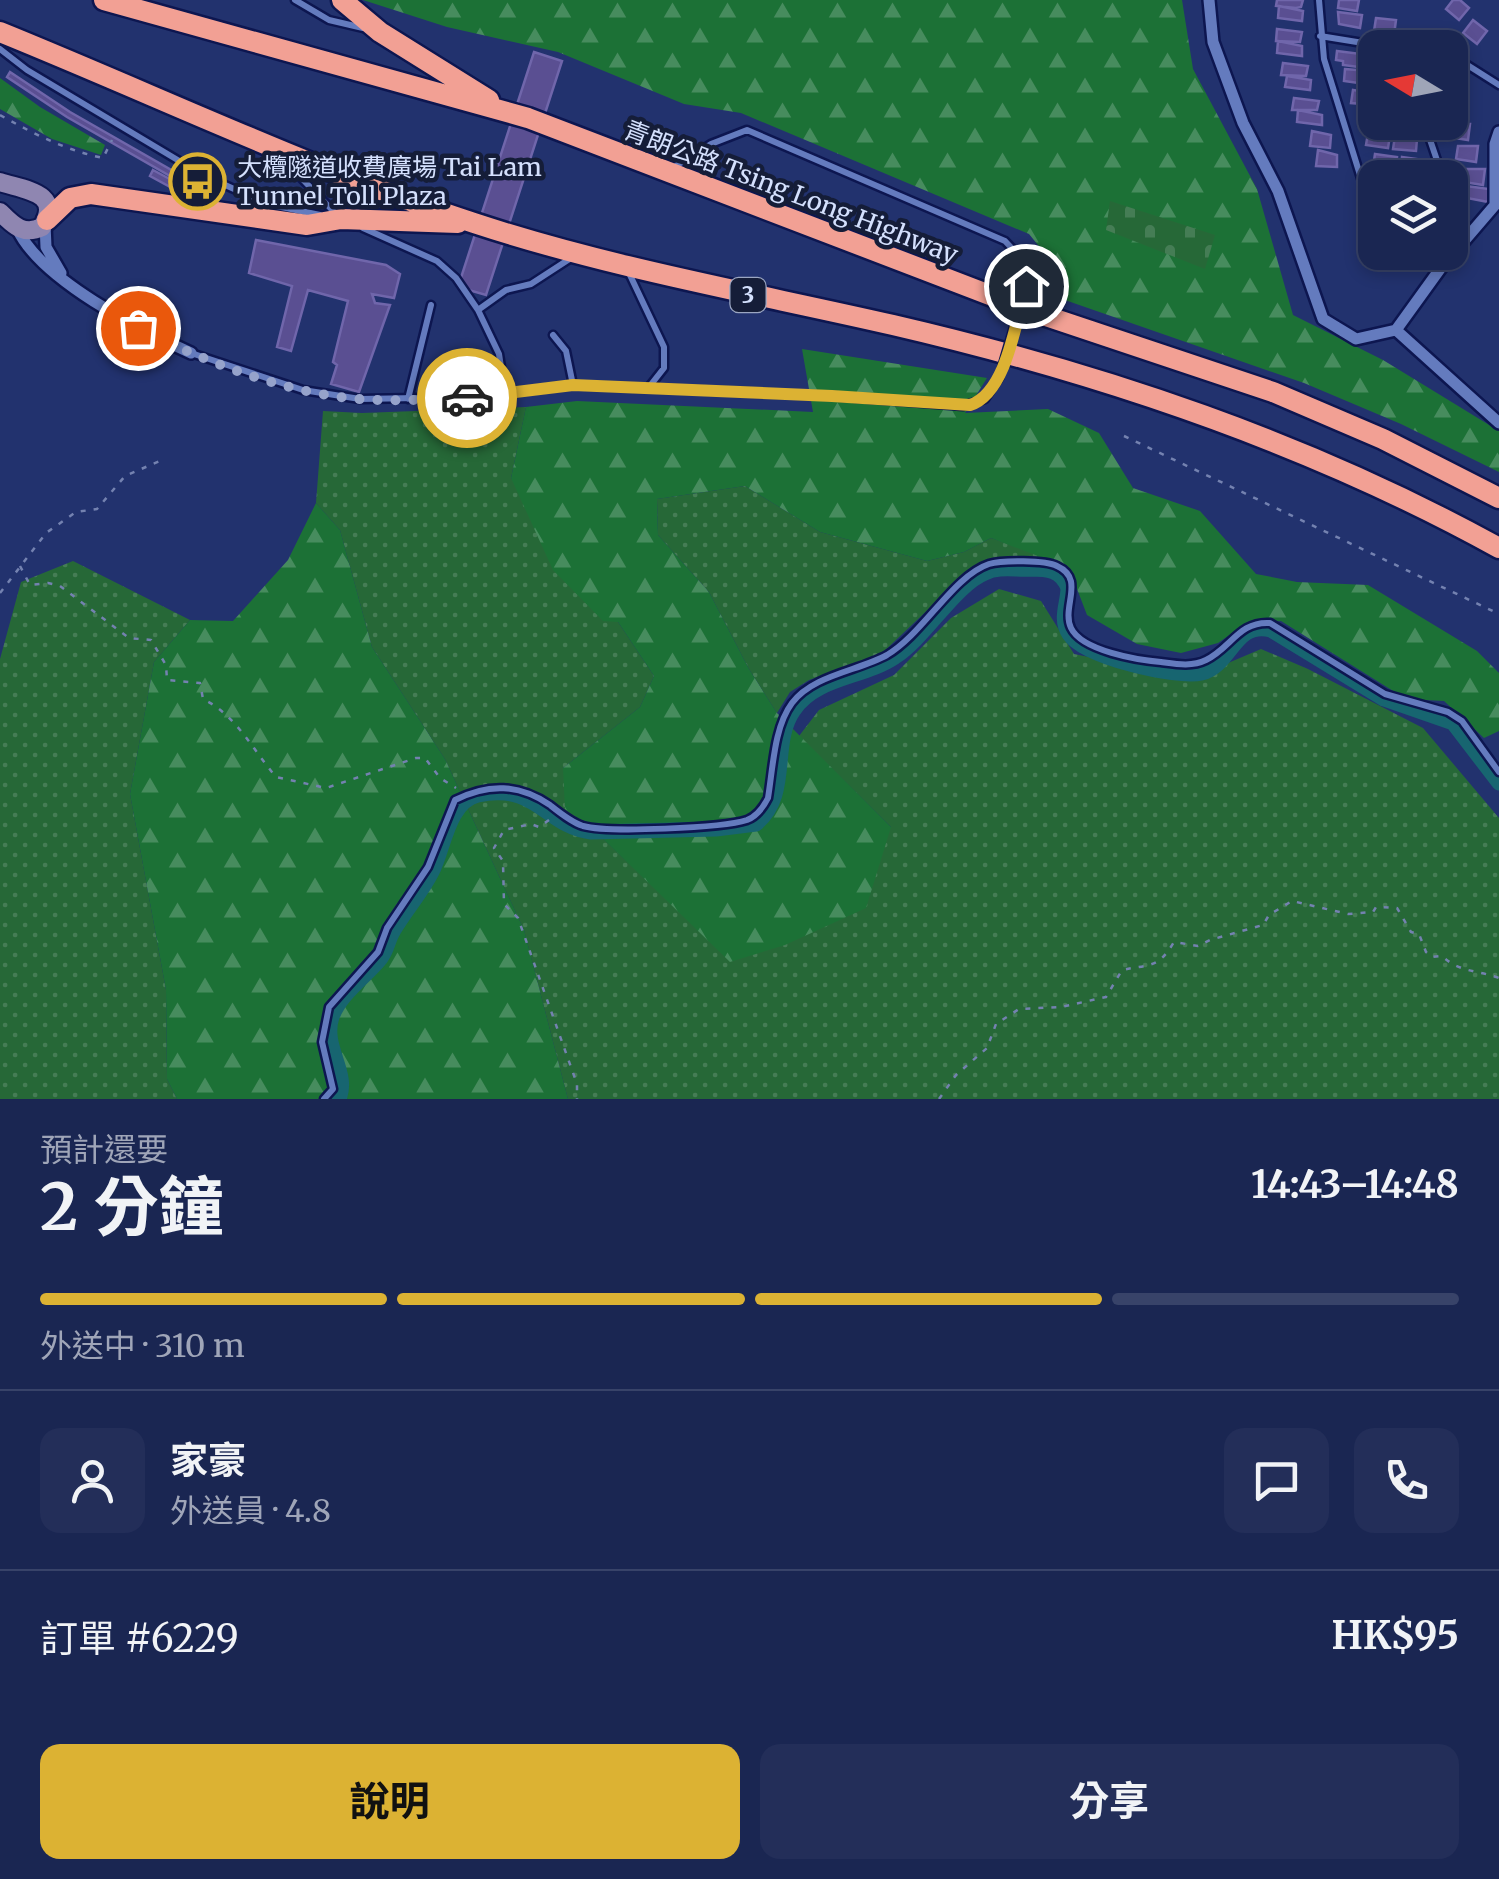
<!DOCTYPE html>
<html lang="zh-TW">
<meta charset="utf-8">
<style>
:root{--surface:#1a2652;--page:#232e59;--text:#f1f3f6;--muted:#9fa5b8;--line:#384369;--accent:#dcb233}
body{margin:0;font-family:Merriweather,"Noto Sans TC",serif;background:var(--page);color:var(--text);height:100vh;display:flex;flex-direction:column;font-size:38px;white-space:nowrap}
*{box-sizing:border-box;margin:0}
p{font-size:32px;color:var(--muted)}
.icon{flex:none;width:55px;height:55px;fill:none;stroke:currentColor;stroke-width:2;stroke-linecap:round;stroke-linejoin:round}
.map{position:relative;height:1099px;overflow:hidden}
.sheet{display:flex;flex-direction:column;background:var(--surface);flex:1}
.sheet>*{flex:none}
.needle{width:65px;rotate:280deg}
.fabs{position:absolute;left:1358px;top:30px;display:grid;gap:20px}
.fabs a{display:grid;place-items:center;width:110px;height:110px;border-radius:20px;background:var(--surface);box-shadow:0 5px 15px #0003,0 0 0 2px var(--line);font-size:50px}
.pin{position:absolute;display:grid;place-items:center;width:85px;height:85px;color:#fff;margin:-42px;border:5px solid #fff;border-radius:50%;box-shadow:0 2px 10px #0007}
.courier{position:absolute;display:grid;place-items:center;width:100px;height:100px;margin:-50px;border:8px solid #dcb233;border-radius:50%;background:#fff;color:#222;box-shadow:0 2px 12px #0007}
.summary em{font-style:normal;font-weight:700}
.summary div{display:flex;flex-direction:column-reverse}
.summary{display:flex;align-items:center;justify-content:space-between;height:170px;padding:0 40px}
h1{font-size:65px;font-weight:700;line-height:75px}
.bar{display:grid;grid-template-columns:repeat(4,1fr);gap:15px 10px;align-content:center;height:120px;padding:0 40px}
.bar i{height:12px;border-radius:8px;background:var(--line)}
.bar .current{background:var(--accent)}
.bar p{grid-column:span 4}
.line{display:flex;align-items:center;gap:25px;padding:0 40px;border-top:2px solid var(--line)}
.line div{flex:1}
.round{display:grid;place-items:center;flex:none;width:105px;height:105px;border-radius:20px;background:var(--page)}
.button{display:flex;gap:20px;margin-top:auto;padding:20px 40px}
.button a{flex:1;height:115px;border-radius:20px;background:var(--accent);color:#111;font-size:40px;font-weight:700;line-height:115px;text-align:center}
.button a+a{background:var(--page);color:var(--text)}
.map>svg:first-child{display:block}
</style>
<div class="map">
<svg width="1499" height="1099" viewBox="0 0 1499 1099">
<defs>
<pattern id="grass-dots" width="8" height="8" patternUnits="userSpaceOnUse" patternTransform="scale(2.5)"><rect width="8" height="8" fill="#266837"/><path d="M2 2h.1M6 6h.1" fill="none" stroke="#457d55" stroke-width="1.8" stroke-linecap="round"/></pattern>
<pattern id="forest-firs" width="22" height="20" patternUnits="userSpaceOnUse" patternTransform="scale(2.5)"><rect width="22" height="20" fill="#1c7136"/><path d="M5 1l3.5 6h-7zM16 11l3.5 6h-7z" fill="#478c5e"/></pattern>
<pattern id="cemetery-stones" width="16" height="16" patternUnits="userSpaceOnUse" patternTransform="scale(2.5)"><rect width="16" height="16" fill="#266837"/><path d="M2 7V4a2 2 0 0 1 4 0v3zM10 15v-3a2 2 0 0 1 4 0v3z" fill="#457d55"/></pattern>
</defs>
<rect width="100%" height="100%" fill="#22326e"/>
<path fill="url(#grass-dots)" d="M 526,407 L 511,478 L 618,622 L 654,676 L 640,707 L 563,768 L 594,830 L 657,890 L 891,827 L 799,736 L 819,710 L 894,675 L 951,618 L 999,589 L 1041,601 L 1074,654 L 1193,678 L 1261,649 L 1308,669 L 1423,728 L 1499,818 L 1499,1099 L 568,1099 L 524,930 L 445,759 L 372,647 L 340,530 L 316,503 L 323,411 L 362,413 Z
M 745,486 L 820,532 L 927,561 L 964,552 L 991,538 L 1053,560 L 1021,558 L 974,566 L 878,657 L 809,680 L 790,692 L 777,713 L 749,669 L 709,592 L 658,535 L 657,499 Z
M 73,561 L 190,620 L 154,662 L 130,794 L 166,990 L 167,1079 L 177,1099 L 0,1099 L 0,659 L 21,582 Z"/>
<path fill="url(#forest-firs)" d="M 363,0 L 1182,0 L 1193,69 L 1257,189 L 1293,315 L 1383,360 L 1499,431 L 1499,472 L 1401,424 L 1304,383 L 1062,299 L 1051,261 L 1029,234 L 741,113 L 684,104 L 558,52 L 447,27 Z
M 0,78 L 40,107 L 105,145 L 101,155 L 52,139 L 0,109 Z
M 802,349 L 987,378 L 965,413 L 1048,409 L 1099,433 L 1133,488 L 1200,511 L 1256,574 L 1297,582 L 1368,585 L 1477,651 L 1499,673 L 1499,731 L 1484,738 L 1444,701 L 1406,699 L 1281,621 L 1245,624 L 1218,643 L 1181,653 L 1137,644 L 1087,615 L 1069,568 L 991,538 L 964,552 L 927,561 L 820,532 L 745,486 L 657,499 L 658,535 L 709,592 L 749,669 L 777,713 L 891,827 L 866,908 L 785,945 L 730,962 L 594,830 L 565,809 L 563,768 L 640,707 L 654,676 L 618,622 L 603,621 L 553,570 L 511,478 L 526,407 L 577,401 L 813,412 Z
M 316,503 L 340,530 L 372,647 L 445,759 L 524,930 L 568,1099 L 177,1099 L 167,1079 L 166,990 L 130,794 L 154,662 L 190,620 L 233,621 L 288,560 Z"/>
<path fill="url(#cemetery-stones)" d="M 1110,201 L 1215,235 L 1205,269 L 1106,230 Z"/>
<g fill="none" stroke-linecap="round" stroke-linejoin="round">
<path stroke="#176570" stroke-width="15" d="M 339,1099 C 350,1072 322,1047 332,1017 C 341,993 366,977 381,958 C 388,949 388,939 394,930 C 406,910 422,892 432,872 C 444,849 448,802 478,795 C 537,782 546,827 591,832 L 716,829 L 756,824 C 792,794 770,744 794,710 C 816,677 864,678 895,657 C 925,638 955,585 985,573 C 999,566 1015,570 1030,569 C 1048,569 1061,570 1068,588 C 1068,603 1059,619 1069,634 C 1084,657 1175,679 1202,673 C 1231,666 1235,620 1271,630 L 1384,699 L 1453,723 L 1499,783"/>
</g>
<path fill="#5a4f92" stroke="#7066ab" stroke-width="2.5" d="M 1277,0 L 1303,0 L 1301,7 L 1296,8 L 1276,6 Z
M 1339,0 L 1359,0 L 1357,11 L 1338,8 Z
M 1453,0 L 1460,0 L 1469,8 L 1459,20 L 1446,9 Z
M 1279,6 L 1303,11 L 1302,21 L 1278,18 Z
M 1338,12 L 1362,15 L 1360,28 L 1339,24 Z
M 1376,18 L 1396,20 L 1394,35 L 1374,31 Z
M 1473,20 L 1487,31 L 1477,44 L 1463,33 Z
M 1277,29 L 1302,32 L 1300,42 L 1276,41 Z
M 1278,41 L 1302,46 L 1302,56 L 1277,53 Z
M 1337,51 L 1361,54 L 1359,67 L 1343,65 L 1343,61 L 1336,60 Z
M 534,52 L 562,61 L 486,295 L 458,287 Z
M 1283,63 L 1308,66 L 1306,76 L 1281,75 Z
M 1345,69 L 1368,71 L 1366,84 L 1344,81 Z
M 10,72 L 70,112 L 187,179 L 184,184 L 67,117 L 7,77 Z
M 1287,76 L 1311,80 L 1310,90 L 1285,87 Z
M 1353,90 L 1375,93 L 1374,105 L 1351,103 Z
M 1294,98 L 1319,101 L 1317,110 L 1292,110 Z
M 1452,100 L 1462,102 L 1460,117 L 1450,116 Z
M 1298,110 L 1322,115 L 1322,125 L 1297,122 Z
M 1360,111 L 1375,113 L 1375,122 L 1381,122 L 1381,127 L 1359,124 Z
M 1450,124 L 1470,124 L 1468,140 L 1448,137 Z
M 1312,131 L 1331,135 L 1330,148 L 1310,146 Z
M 1368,133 L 1390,135 L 1388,148 L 1366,145 Z
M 1395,136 L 1417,139 L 1416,151 L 1393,149 Z
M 1458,146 L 1478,146 L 1476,162 L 1456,159 Z
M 1318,150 L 1337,155 L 1337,167 L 1316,166 Z
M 1375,154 L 1397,157 L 1396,169 L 1373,167 Z
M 1402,157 L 1424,160 L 1423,173 L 1401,170 Z
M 1465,169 L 1485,169 L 1483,185 L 1464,182 Z
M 153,170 L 177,183 L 174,189 L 150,176 Z
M 1466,186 L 1489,189 L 1488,202 L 1467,198 Z
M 256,240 L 386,265 L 400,274 L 394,298 L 372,294 L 375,303 L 390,305 L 359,392 L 331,384 L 337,365 L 333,362 L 348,301 L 308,290 L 291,351 L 277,347 L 292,286 L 249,273 Z"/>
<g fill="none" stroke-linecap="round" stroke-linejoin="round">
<defs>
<path id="lane" d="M 295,0 L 329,20 L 363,28
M 1319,0 L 1324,59 L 1365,191
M 1320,36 L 1394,48
M 1438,46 L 1439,48
M 0,49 L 27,70 L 201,174 L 267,204 L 320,215
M 1450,54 L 1499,85
M 1424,122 L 1443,178
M 285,161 L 335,213
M 671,169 L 711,144 L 747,130 L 1005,241 L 1022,259 L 1026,286
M 1450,198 L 1451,201
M 363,228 L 437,261 L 456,278 L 478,310 L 499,354 L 505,393
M 629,273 L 664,347 L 664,368 L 649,387
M 478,310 L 506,290 L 531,284 L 571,258
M 553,335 L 566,351 L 573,385
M 191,353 L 303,390 L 360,399 L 475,397 L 573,385 L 832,396 L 963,406 L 985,399 L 999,378
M 408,399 L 431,305
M 324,1099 L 333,1089 L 322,1042 L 329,1007 L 378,952 L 387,928 L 428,867 L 455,800 C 489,783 519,784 550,805 C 560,813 571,822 583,826 C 608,833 722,828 747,820 C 757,816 763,808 768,798 C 773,768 774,727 792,703 C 813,675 858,671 887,655 C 923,634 953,576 989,564 C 1001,560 1046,560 1057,566 C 1086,579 1061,607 1071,628 C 1082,651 1138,660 1161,662 C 1176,664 1192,667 1206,660 C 1231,648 1239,621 1270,623 L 1385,694 L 1448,712 L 1462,721 L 1499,772"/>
<path id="street" d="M 1209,0 L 1213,42 L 1243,123 L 1278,191 L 1323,319 L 1356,339 L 1396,330 L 1440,269 L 1495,205 L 1495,144 L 1499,132
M 45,224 L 46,247 L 61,273
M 17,228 C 39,279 142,331 191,353
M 1396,330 L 1499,423"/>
<path id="secondary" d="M 0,182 C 24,190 63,192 42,227 C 23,236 13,225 0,212"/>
<path id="highway" d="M 104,0 L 528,118 L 1034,312 L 1273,392 L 1383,439 L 1499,498
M 342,0 L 380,32 L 489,100
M 0,32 C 158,96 312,170 474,223 C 611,268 753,293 893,325 C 1104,374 1309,443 1499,548
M 47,220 L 70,198 L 91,194 L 307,225 L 341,219 L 458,223"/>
</defs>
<use href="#lane" stroke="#0d1650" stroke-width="11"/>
<use href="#street" stroke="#0d1650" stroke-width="16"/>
<use href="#secondary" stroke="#0d1650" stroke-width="22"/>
<use href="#highway" stroke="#0d1650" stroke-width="25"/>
<path stroke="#7482b0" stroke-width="2.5" stroke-dasharray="5 8" stroke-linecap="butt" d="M 0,115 C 34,134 65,150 103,158 L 112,140
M 1124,436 L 1499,614
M 20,566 L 30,585 L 48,583 L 60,586 L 129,638 L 151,640 L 166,665 L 167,680 L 200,683 L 203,699 C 236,715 253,750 276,777 L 326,788 L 416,758 L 425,758 L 440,778 L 456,788
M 0,593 L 46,533 L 76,512 L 97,509 L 125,476 L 162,460
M 549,820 L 539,827 L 531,824 L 504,830 L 494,848 L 503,861 L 504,904 L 518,918 L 577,1084 L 577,1099
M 939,1099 L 956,1075 L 987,1048 L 996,1024 L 1019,1009 L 1061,1007 L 1106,997 L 1122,970 C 1150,964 1158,969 1174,942 L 1198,946 L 1210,940 L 1263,925 L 1269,915 L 1292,901 L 1348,914 L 1373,912 L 1376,907 L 1397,908 L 1411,932 L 1419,934 L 1426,952 L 1432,957 L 1442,956 C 1460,973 1478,970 1499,978"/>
<use href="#lane" stroke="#647bbe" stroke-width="6"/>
<use href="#street" stroke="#647bbe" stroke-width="11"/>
<use href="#secondary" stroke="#8f86b1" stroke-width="18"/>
<use href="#highway" stroke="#f2a094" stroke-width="20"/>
<defs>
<path id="lane-bridge" d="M 999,378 L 1026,286"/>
</defs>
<use href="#lane-bridge" stroke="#0d1650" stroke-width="11" stroke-linecap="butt"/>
<use href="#lane-bridge" stroke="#647bbe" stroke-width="6"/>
</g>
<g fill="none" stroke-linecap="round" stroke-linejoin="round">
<path stroke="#96a3cb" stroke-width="10" stroke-dasharray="0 18" d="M 138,328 C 206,362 281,392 358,399 C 394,402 431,399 467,398"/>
<path stroke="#dcb233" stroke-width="12" d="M 467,398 L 573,385 L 832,396 L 970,405 C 1007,393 1016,320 1026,286"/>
</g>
<defs>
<symbol id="bus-ring" viewBox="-11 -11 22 22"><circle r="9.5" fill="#151d38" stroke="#dcb233" stroke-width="1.5"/><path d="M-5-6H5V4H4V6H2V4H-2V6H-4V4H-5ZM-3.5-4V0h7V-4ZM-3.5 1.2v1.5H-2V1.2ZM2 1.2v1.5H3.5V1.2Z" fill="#dcb233"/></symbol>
</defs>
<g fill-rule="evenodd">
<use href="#bus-ring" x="166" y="150" width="63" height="63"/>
</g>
<g text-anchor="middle" stroke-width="9" stroke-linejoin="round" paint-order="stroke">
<rect fill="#151d38" stroke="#9ba6c2" stroke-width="2.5" x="730.5" y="278" width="35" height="34" rx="8"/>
<g font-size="22" font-weight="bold" fill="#d4e0fd">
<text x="748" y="303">3</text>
</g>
<g font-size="25" fill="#d4e0fd" stroke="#151d38" text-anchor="start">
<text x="237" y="176">大欖隧道收費廣場 Tai Lam<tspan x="237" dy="29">Tunnel Toll Plaza</tspan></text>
</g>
<g font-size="25" fill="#d4e0fd" stroke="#151d38">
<text transform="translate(791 192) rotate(21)" y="9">青朗公路 Tsing Long Highway</text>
</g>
</g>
</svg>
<div class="fabs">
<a><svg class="needle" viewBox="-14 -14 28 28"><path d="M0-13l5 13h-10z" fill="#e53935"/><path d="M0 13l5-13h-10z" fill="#9fa5b8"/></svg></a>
<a><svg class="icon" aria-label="layers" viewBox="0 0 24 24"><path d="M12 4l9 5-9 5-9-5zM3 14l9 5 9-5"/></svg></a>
</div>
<div class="pin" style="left:138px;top:328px;background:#ea580c"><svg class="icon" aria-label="bag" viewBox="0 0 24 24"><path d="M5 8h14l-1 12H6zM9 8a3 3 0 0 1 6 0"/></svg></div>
<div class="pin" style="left:1026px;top:286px;background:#1f2937"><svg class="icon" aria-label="home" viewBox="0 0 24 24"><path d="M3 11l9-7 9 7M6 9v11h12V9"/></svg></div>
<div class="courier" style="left:467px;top:398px"><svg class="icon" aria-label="car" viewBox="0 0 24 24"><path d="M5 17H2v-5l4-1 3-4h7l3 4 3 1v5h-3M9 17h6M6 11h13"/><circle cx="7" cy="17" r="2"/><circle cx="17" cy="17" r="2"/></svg></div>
</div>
<section class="sheet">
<div class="summary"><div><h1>2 分鐘</h1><p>預計還要</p></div><em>14:43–14:48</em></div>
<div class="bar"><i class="current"></i><i class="current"></i><i class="current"></i><i></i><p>外送中 · 310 m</p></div>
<div class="line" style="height:180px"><a class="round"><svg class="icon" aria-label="person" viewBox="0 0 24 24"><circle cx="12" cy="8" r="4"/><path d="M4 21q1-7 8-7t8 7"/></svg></a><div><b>家豪</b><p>外送員 · 4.8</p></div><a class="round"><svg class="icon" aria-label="chat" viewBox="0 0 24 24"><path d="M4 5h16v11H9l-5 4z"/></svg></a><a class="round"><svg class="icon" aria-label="phone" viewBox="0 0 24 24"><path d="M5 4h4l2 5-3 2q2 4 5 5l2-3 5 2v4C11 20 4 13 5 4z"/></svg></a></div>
<div class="line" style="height:130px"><div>訂單 #6229</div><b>HK$95</b></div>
<div class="button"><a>說明</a><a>分享</a></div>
</section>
